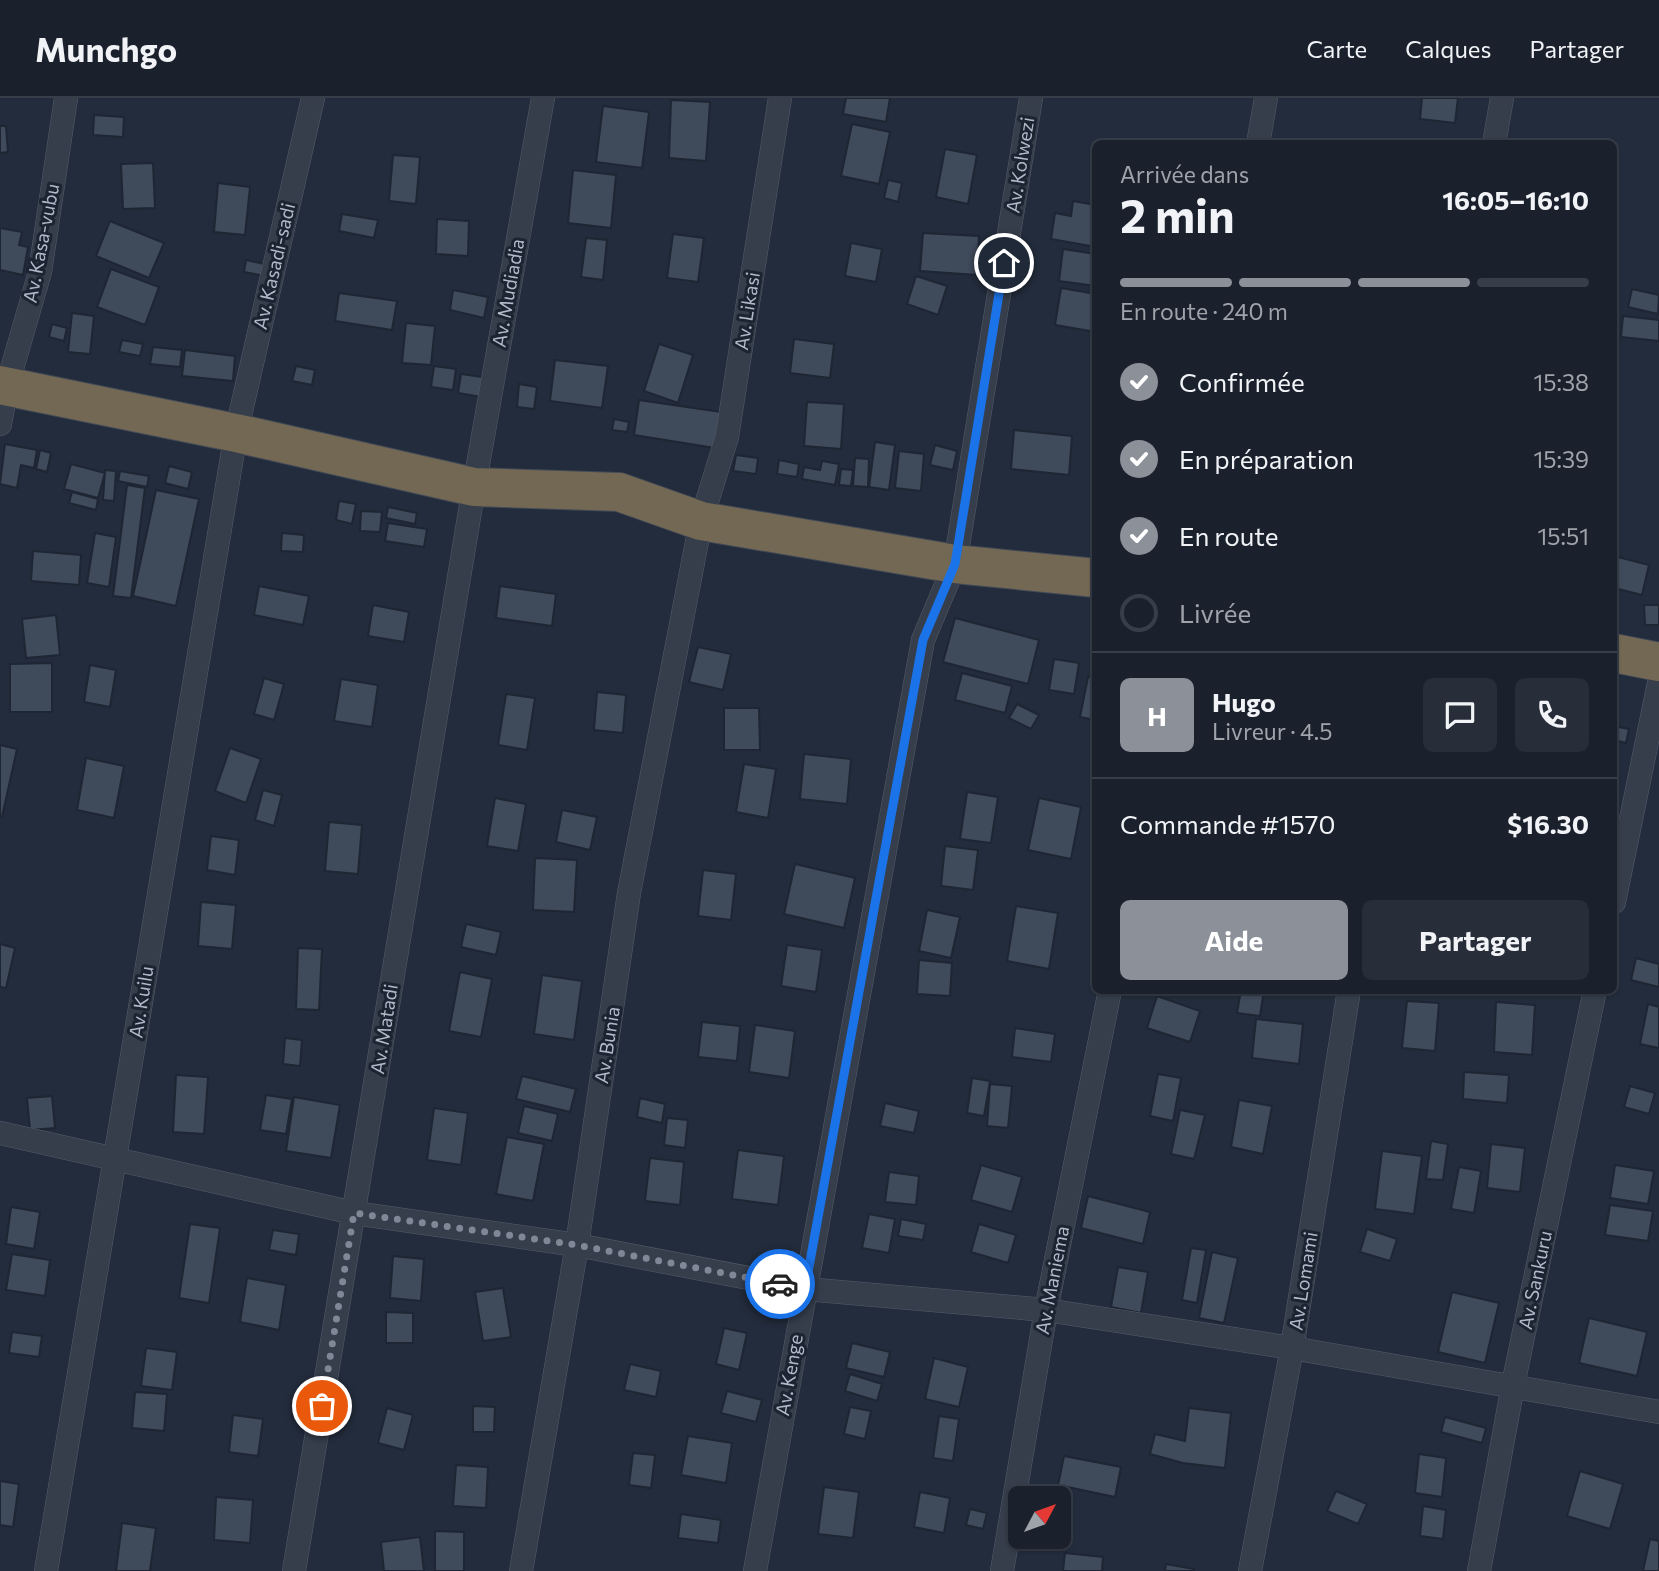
<!DOCTYPE html>
<html lang="fr">
<meta charset="utf-8">
<style>
:root{--surface:#1a212d;--page:#272e39;--text:#f1f3f6;--muted:#9fa3aa;--line:#383e49;--accent:#8c9099}
body{margin:0;font-family:Commissioner,sans-serif;background:var(--page);color:var(--text);height:100vh;display:flex;flex-direction:column;font-size:26px;white-space:nowrap}
*{box-sizing:border-box;margin:0}
p{font-size:23px;color:var(--muted)}
.icon{flex:none;width:38px;height:38px;fill:none;stroke:currentColor;stroke-width:2;stroke-linecap:round;stroke-linejoin:round}
.map{position:relative;flex:1;overflow:hidden}
.details{position:absolute;left:1092px;top:42px;width:525px;height:854px;display:flex;flex-direction:column;background:var(--surface);border-radius:10px;box-shadow:0 2px 5px #0004,0 0 0 2px var(--line)}
.details>*{flex:none}
.needle{width:46px;rotate:49deg}
.buttons{position:absolute;left:1008px;top:1388px;display:grid;gap:14px}
.buttons a{display:grid;place-items:center;width:63px;height:63px;border-radius:10px;background:var(--surface);box-shadow:0 2px 5px #0004,0 0 0 2px var(--line);font-size:35px}
.pin{position:absolute;display:grid;place-items:center;width:60px;height:60px;color:#fff;margin:-30px;border:4px solid #fff;border-radius:50%;box-shadow:0 2px 7px #0007}
.courier{position:absolute;display:grid;place-items:center;width:70px;height:70px;margin:-35px;border:5px solid #1a73e8;border-radius:50%;background:#fff;color:#222;box-shadow:0 2px 9px #0007}
.overview em{font-style:normal;font-weight:700}
.overview div{display:flex;flex-direction:column-reverse}
.overview{display:flex;align-items:center;justify-content:space-between;height:119px;padding:0 28px}
h1{font-size:46px;font-weight:700;line-height:52px}
.bar{display:grid;grid-template-columns:repeat(4,1fr);gap:10px 7px;align-content:center;height:84px;padding:0 28px}
.bar i{height:9px;border-radius:5px;background:var(--line)}
.bar .on{background:var(--accent)}
.bar p{grid-column:span 4}
.line{display:flex;align-items:center;gap:18px;padding:0 28px;border-top:2px solid var(--line)}
.line div{flex:1}
.round{display:grid;place-items:center;flex:none;width:74px;height:74px;border-radius:10px;background:var(--page)}
ol{padding:0 28px;list-style:none}
li{display:flex;align-items:center;gap:21px;height:77px}
li p{margin-inline-start:auto}
li .icon{padding:7px;border-radius:50%;background:var(--accent);color:#fff;stroke-width:4}
li:last-child{color:var(--muted)}
li i{width:38px;height:38px;border:4px solid var(--line);border-radius:50%}
.primary-button{display:flex;gap:14px;margin-top:auto;padding:14px 28px}
.primary-button a{flex:1;height:80px;border-radius:10px;background:var(--accent);color:#fff;font-size:28px;font-weight:700;line-height:80px;text-align:center}
.primary-button a+a{background:var(--page);color:var(--text)}
header{display:flex;align-items:center;gap:42px;box-sizing:border-box;height:98px;padding:0 35px;background:var(--surface);border-bottom:2px solid var(--line)}
header strong{font-size:33px}
nav{display:flex;gap:38px;margin-inline-start:auto;font-size:24px}
.map>svg:first-child{display:block}
</style>
<header>
<strong>Munchgo</strong>
<nav><a>Carte</a><a>Calques</a><a>Partager</a></nav>
</header>
<div class="map">
<svg width="1659" height="1473" viewBox="0 0 1659 1473">
<rect width="100%" height="100%" fill="#232c3c"/>
<path fill="#3f4a5b" stroke="#1e2533" stroke-width="2" d="M 846,0 L 890,0 L 886,24 L 843,16 Z
M 1422,0 L 1458,0 L 1455,25 L 1420,21 Z
M 671,2 L 710,4 L 706,63 L 669,60 Z
M 603,8 L 649,14 L 642,70 L 596,64 Z
M 94,17 L 124,19 L 123,39 L 93,37 Z
M 852,26 L 890,34 L 879,86 L 841,78 Z
M 0,28 L 6,28 L 8,54 L 0,55 Z
M 945,51 L 977,57 L 968,106 L 936,99 Z
M 393,57 L 420,59 L 416,106 L 389,103 Z
M 153,65 L 155,110 L 123,111 L 121,66 Z
M 573,72 L 616,77 L 611,130 L 568,125 Z
M 888,82 L 902,85 L 898,104 L 884,100 Z
M 218,85 L 250,89 L 245,137 L 214,134 Z
M 1073,103 L 1096,107 L 1096,149 L 1051,141 L 1055,115 L 1071,118 Z
M 342,116 L 378,122 L 374,140 L 339,133 Z
M 437,121 L 469,123 L 468,158 L 436,156 Z
M 110,123 L 164,145 L 149,180 L 96,158 Z
M 0,130 L 22,134 L 19,147 L 28,149 L 23,177 L 0,172 Z
M 923,135 L 979,138 L 977,177 L 920,173 Z
M 673,136 L 704,140 L 698,184 L 667,180 Z
M 586,140 L 607,142 L 603,182 L 581,179 Z
M 851,145 L 882,151 L 876,184 L 845,178 Z
M 1063,151 L 1096,156 L 1096,188 L 1059,183 Z
M 246,162 L 273,168 L 270,179 L 244,174 Z
M 111,171 L 159,189 L 145,227 L 97,209 Z
M 916,178 L 947,188 L 938,217 L 907,206 Z
M 1061,190 L 1096,196 L 1096,234 L 1055,227 Z
M 1632,191 L 1659,197 L 1658,216 L 1628,209 Z
M 453,192 L 488,199 L 484,220 L 450,212 Z
M 339,195 L 397,203 L 392,232 L 335,223 Z
M 72,215 L 94,218 L 90,256 L 68,254 Z
M 1623,218 L 1659,222 L 1659,243 L 1621,239 Z
M 406,225 L 435,228 L 431,267 L 402,265 Z
M 52,226 L 67,230 L 64,243 L 49,239 Z
M 794,241 L 834,246 L 830,280 L 790,275 Z
M 122,242 L 143,246 L 140,258 L 119,254 Z
M 659,246 L 693,257 L 678,305 L 644,293 Z
M 153,249 L 182,252 L 180,269 L 150,266 Z
M 185,252 L 235,258 L 233,283 L 182,278 Z
M 555,262 L 608,268 L 602,310 L 550,303 Z
M 296,268 L 315,272 L 312,287 L 292,283 Z
M 434,268 L 456,271 L 453,292 L 431,289 Z
M 461,276 L 490,280 L 487,300 L 458,295 Z
M 519,286 L 537,289 L 534,311 L 517,309 Z
M 639,302 L 721,314 L 715,350 L 634,337 Z
M 807,304 L 844,306 L 841,351 L 804,348 Z
M 614,321 L 629,324 L 627,334 L 612,332 Z
M 1014,332 L 1072,338 L 1069,377 L 1011,371 Z
M 875,344 L 895,347 L 889,392 L 869,389 Z
M 5,346 L 37,352 L 34,370 L 21,367 L 17,390 L 0,386 Z
M 935,347 L 957,353 L 953,372 L 930,367 Z
M 40,352 L 51,355 L 47,374 L 36,371 Z
M 899,353 L 924,356 L 921,393 L 895,390 Z
M 736,357 L 758,360 L 756,376 L 733,373 Z
M 855,360 L 869,361 L 868,389 L 853,388 Z
M 779,362 L 799,366 L 797,379 L 777,376 Z
M 822,363 L 839,366 L 835,387 L 802,381 L 804,369 L 820,372 Z
M 71,366 L 105,375 L 98,400 L 64,391 Z
M 169,368 L 192,374 L 188,391 L 165,385 Z
M 841,371 L 853,372 L 851,388 L 839,387 Z
M 105,372 L 116,373 L 114,403 L 103,402 Z
M 120,373 L 149,378 L 147,389 L 118,383 Z
M 127,387 L 145,390 L 131,500 L 113,498 Z
M 156,392 L 199,401 L 176,508 L 133,498 Z
M 72,394 L 98,401 L 96,412 L 69,405 Z
M 339,403 L 356,406 L 352,426 L 336,422 Z
M 388,409 L 417,415 L 415,426 L 386,420 Z
M 361,413 L 382,414 L 380,434 L 360,433 Z
M 388,425 L 427,431 L 424,449 L 385,443 Z
M 95,435 L 116,439 L 109,489 L 87,485 Z
M 282,435 L 304,437 L 303,454 L 281,453 Z
M 33,453 L 81,457 L 79,487 L 31,483 Z
M 1614,458 L 1649,467 L 1642,497 L 1614,490 Z
M 259,488 L 309,498 L 303,527 L 254,517 Z
M 500,488 L 556,496 L 552,528 L 496,520 Z
M 373,507 L 409,514 L 404,544 L 368,538 Z
M 1644,507 L 1659,507 L 1659,527 L 1645,527 Z
M 56,517 L 60,557 L 26,560 L 22,521 Z
M 955,520 L 1039,542 L 1028,586 L 943,564 Z
M 698,549 L 731,556 L 723,592 L 689,584 Z
M 1054,561 L 1079,565 L 1074,596 L 1049,592 Z
M 52,565 L 52,614 L 10,614 L 10,566 Z
M 90,567 L 116,572 L 110,609 L 84,604 Z
M 962,575 L 1012,588 L 1005,615 L 955,602 Z
M 1088,579 L 1096,580 L 1096,622 L 1080,619 Z
M 264,580 L 284,586 L 274,622 L 254,616 Z
M 341,581 L 378,587 L 372,629 L 334,623 Z
M 597,594 L 626,597 L 623,635 L 594,632 Z
M 506,596 L 535,600 L 527,652 L 498,647 Z
M 1017,606 L 1039,617 L 1031,631 L 1009,620 Z
M 724,610 L 759,610 L 760,652 L 724,652 Z
M 1614,628 L 1629,631 L 1626,645 L 1614,642 Z
M 0,647 L 17,651 L 2,719 L 0,718 Z
M 230,650 L 261,661 L 246,705 L 215,693 Z
M 804,656 L 851,661 L 847,706 L 800,701 Z
M 86,660 L 124,668 L 114,720 L 77,712 Z
M 744,666 L 776,671 L 768,720 L 736,714 Z
M 263,692 L 282,697 L 274,728 L 255,722 Z
M 967,694 L 998,699 L 991,745 L 960,741 Z
M 495,700 L 526,706 L 518,753 L 487,748 Z
M 1039,700 L 1081,709 L 1071,761 L 1028,752 Z
M 562,712 L 597,719 L 590,752 L 556,744 Z
M 329,724 L 362,727 L 358,776 L 325,773 Z
M 211,738 L 239,742 L 235,777 L 207,772 Z
M 945,748 L 978,752 L 973,792 L 941,788 Z
M 535,760 L 577,762 L 574,814 L 533,812 Z
M 795,766 L 855,780 L 844,830 L 784,816 Z
M 703,772 L 736,776 L 731,822 L 698,818 Z
M 201,804 L 236,807 L 232,851 L 198,848 Z
M 1016,808 L 1058,815 L 1049,871 L 1007,863 Z
M 927,812 L 960,819 L 951,860 L 919,853 Z
M 466,826 L 501,834 L 496,857 L 461,849 Z
M 0,846 L 15,850 L 6,890 L 0,889 Z
M 787,847 L 822,852 L 816,894 L 781,888 Z
M 298,850 L 322,851 L 319,912 L 296,911 Z
M 1636,860 L 1659,866 L 1659,889 L 1631,882 Z
M 919,862 L 952,865 L 950,898 L 917,896 Z
M 460,874 L 492,881 L 481,939 L 449,933 Z
M 542,877 L 582,883 L 574,942 L 534,936 Z
M 1241,892 L 1264,892 L 1260,918 L 1237,915 Z
M 1157,898 L 1200,913 L 1190,944 L 1147,930 Z
M 1407,903 L 1439,905 L 1435,953 L 1402,950 Z
M 1496,904 L 1535,907 L 1532,957 L 1494,954 Z
M 1648,906 L 1659,909 L 1659,950 L 1640,946 Z
M 1256,921 L 1303,926 L 1299,966 L 1252,960 Z
M 702,924 L 740,928 L 737,963 L 698,959 Z
M 755,927 L 795,933 L 789,980 L 749,974 Z
M 1015,930 L 1055,936 L 1051,964 L 1012,959 Z
M 285,940 L 302,942 L 300,968 L 283,966 Z
M 1464,974 L 1509,977 L 1507,1005 L 1463,1001 Z
M 1158,976 L 1181,980 L 1173,1023 L 1150,1018 Z
M 176,977 L 208,979 L 204,1036 L 173,1034 Z
M 522,978 L 576,991 L 570,1014 L 516,1001 Z
M 972,980 L 990,983 L 984,1018 L 967,1015 Z
M 990,986 L 1012,988 L 1008,1030 L 987,1028 Z
M 1630,988 L 1655,995 L 1649,1016 L 1624,1009 Z
M 266,997 L 292,1001 L 286,1036 L 260,1032 Z
M 52,998 L 55,1030 L 30,1032 L 27,1000 Z
M 294,999 L 340,1007 L 331,1060 L 286,1053 Z
M 640,1000 L 665,1006 L 662,1025 L 637,1019 Z
M 1239,1002 L 1272,1008 L 1263,1056 L 1231,1049 Z
M 885,1005 L 919,1013 L 914,1035 L 880,1028 Z
M 524,1008 L 558,1016 L 552,1043 L 518,1035 Z
M 434,1010 L 468,1015 L 461,1067 L 427,1062 Z
M 1180,1012 L 1205,1017 L 1194,1061 L 1171,1056 Z
M 667,1020 L 688,1022 L 685,1050 L 664,1047 Z
M 507,1039 L 544,1046 L 533,1103 L 496,1096 Z
M 1431,1043 L 1448,1046 L 1443,1082 L 1426,1081 Z
M 1491,1046 L 1525,1050 L 1520,1094 L 1487,1090 Z
M 738,1052 L 784,1058 L 778,1107 L 732,1101 Z
M 1382,1053 L 1422,1058 L 1414,1116 L 1375,1111 Z
M 650,1060 L 684,1064 L 680,1107 L 645,1103 Z
M 981,1067 L 1022,1079 L 1012,1114 L 971,1102 Z
M 1615,1067 L 1654,1073 L 1648,1106 L 1610,1100 Z
M 1459,1069 L 1481,1073 L 1474,1115 L 1451,1111 Z
M 889,1074 L 919,1078 L 916,1107 L 885,1104 Z
M 1088,1098 L 1150,1114 L 1143,1146 L 1081,1130 Z
M 1610,1107 L 1653,1113 L 1648,1143 L 1605,1137 Z
M 11,1109 L 40,1114 L 34,1151 L 6,1146 Z
M 869,1116 L 895,1121 L 889,1155 L 862,1150 Z
M 901,1121 L 926,1126 L 923,1142 L 898,1138 Z
M 190,1126 L 220,1130 L 209,1205 L 179,1200 Z
M 979,1126 L 1016,1137 L 1008,1165 L 971,1154 Z
M 1367,1131 L 1397,1141 L 1390,1163 L 1360,1154 Z
M 273,1132 L 299,1136 L 296,1157 L 269,1152 Z
M 1191,1150 L 1206,1152 L 1197,1205 L 1182,1202 Z
M 1212,1154 L 1238,1160 L 1224,1225 L 1199,1220 Z
M 12,1156 L 50,1162 L 45,1198 L 6,1192 Z
M 393,1158 L 424,1161 L 421,1203 L 390,1200 Z
M 1118,1169 L 1148,1174 L 1141,1215 L 1111,1209 Z
M 247,1180 L 286,1187 L 279,1232 L 240,1224 Z
M 503,1190 L 511,1239 L 483,1243 L 475,1194 Z
M 1452,1194 L 1499,1205 L 1485,1265 L 1438,1254 Z
M 386,1214 L 413,1215 L 413,1245 L 386,1245 Z
M 1589,1220 L 1647,1234 L 1637,1278 L 1579,1265 Z
M 724,1230 L 747,1235 L 739,1272 L 716,1266 Z
M 12,1234 L 42,1238 L 39,1259 L 9,1255 Z
M 852,1245 L 890,1254 L 884,1279 L 846,1270 Z
M 146,1250 L 177,1254 L 172,1292 L 141,1288 Z
M 934,1260 L 968,1269 L 959,1309 L 925,1301 Z
M 630,1266 L 661,1273 L 656,1299 L 624,1292 Z
M 850,1276 L 882,1286 L 877,1303 L 845,1293 Z
M 727,1293 L 762,1302 L 756,1324 L 721,1315 Z
M 135,1294 L 167,1296 L 164,1333 L 132,1330 Z
M 473,1308 L 495,1309 L 494,1334 L 473,1334 Z
M 850,1309 L 871,1313 L 865,1341 L 844,1336 Z
M 387,1310 L 413,1317 L 404,1352 L 378,1345 Z
M 1189,1310 L 1231,1315 L 1225,1370 L 1183,1365 L 1150,1356 L 1155,1336 L 1185,1343 Z
M 233,1317 L 263,1321 L 258,1358 L 229,1354 Z
M 939,1318 L 959,1321 L 953,1363 L 933,1360 Z
M 1445,1319 L 1486,1330 L 1482,1345 L 1441,1334 Z
M 688,1338 L 732,1345 L 726,1385 L 681,1377 Z
M 633,1355 L 655,1357 L 651,1390 L 629,1387 Z
M 1419,1356 L 1446,1360 L 1442,1399 L 1415,1395 Z
M 1064,1358 L 1121,1369 L 1115,1399 L 1058,1387 Z
M 456,1367 L 488,1369 L 486,1410 L 453,1408 Z
M 1580,1373 L 1623,1386 L 1610,1431 L 1567,1418 Z
M 0,1383 L 19,1386 L 13,1429 L 0,1427 Z
M 824,1389 L 859,1394 L 853,1440 L 818,1436 Z
M 1336,1393 L 1367,1406 L 1358,1426 L 1327,1413 Z
M 920,1394 L 950,1400 L 944,1435 L 914,1429 Z
M 216,1399 L 253,1402 L 250,1445 L 214,1442 Z
M 1423,1408 L 1446,1412 L 1443,1441 L 1420,1438 Z
M 970,1411 L 987,1415 L 983,1431 L 966,1427 Z
M 681,1416 L 721,1422 L 718,1445 L 678,1440 Z
M 122,1425 L 156,1430 L 150,1473 L 116,1473 Z
M 435,1433 L 464,1434 L 464,1473 L 435,1473 Z
M 420,1439 L 424,1473 L 384,1473 L 381,1444 Z
M 1650,1441 L 1659,1443 L 1659,1473 L 1643,1473 Z
M 1065,1455 L 1103,1459 L 1102,1473 L 1063,1473 Z
M 1166,1466 L 1194,1471 L 1194,1473 L 1165,1473 Z"/>
<g fill="none" stroke-linecap="round" stroke-linejoin="round">
<defs>
<path id="street" d="M 1258,46 L 1266,0
M 1494,46 L 1502,0
M 0,326 L 7,288 L 40,174 L 66,0
M 1614,804 L 1659,585
M 0,1035 L 354,1115 L 577,1147 L 805,1191 L 1046,1212 L 1292,1250 L 1659,1314
M 46,1473 L 236,335 L 313,0
M 294,1473 L 474,389 L 543,0
M 521,1473 L 577,1147 L 629,795 L 701,423 L 727,339 L 780,0
M 755,1473 L 923,542 L 955,466 L 1031,0
M 1002,1473 L 1046,1212 L 1110,892
M 1250,1473 L 1292,1250 L 1349,892
M 1479,1473 L 1513,1287 L 1595,892"/>
<path id="highway" d="M 0,287 L 236,335 L 474,389 L 619,394 L 701,423 L 955,466 L 1096,480
M 1614,555 L 1659,564"/>
</defs>
<use href="#street" stroke="#555c6a" stroke-width="24"/>
<use href="#highway" stroke="#424957" stroke-width="40"/>
<use href="#street" stroke="#363e4c" stroke-width="23"/>
<use href="#highway" stroke="#726853" stroke-width="38"/>
</g>
<g fill="none" stroke-linecap="round" stroke-linejoin="round">
<path stroke="#808897" stroke-width="7" stroke-dasharray="0 12.6" d="M 322,1308 L 354,1115 L 577,1147 L 780,1186"/>
<path stroke="#1a73e8" stroke-width="9" d="M 780,1186 L 805,1191 L 923,542 L 955,466 L 1004,165"/>
</g>
<g text-anchor="middle" stroke-width="6" stroke-linejoin="round" paint-order="stroke">
<g font-size="19" fill="#b2b9c8" stroke="#1c2331">
<text transform="translate(1020 67) rotate(-81)" y="7">Av. Kolwezi</text>
<text transform="translate(41 145) rotate(-79)" y="7">Av. Kasa-vubu</text>
<text transform="translate(274 168) rotate(-77)" y="7">Av. Kasadi-sadi</text>
<text transform="translate(508 195) rotate(-80)" y="7">Av. Mudiadia</text>
<text transform="translate(747 213) rotate(-81)" y="7">Av. Likasi</text>
<text transform="translate(141 904) rotate(-81)" y="7">Av. Kuilu</text>
<text transform="translate(384 931) rotate(-81)" y="7">Av. Matadi</text>
<text transform="translate(607 947) rotate(-81)" y="7">Av. Bunia</text>
<text transform="translate(1052 1182) rotate(-79)" y="7">Av. Maniema</text>
<text transform="translate(1535 1182) rotate(-78)" y="7">Av. Sankuru</text>
<text transform="translate(1303 1183) rotate(-81)" y="7">Av. Lomami</text>
<text transform="translate(789 1277) rotate(-80)" y="7">Av. Kenge</text>
</g>
</g>
</svg>
<div class="buttons">
<a><svg class="needle" viewBox="-14 -14 28 28"><path d="M0-13l5 13h-10z" fill="#e53935"/><path d="M0 13l5-13h-10z" fill="#9fa3aa"/></svg></a>
</div>
<div class="pin" style="left:322px;top:1308px;background:#ea580c"><svg class="icon" aria-label="bag" viewBox="0 0 24 24"><path d="M5 8h14l-1 12H6zM9 8a3 3 0 0 1 6 0"/></svg></div>
<div class="pin" style="left:1004px;top:165px;background:#1f2937"><svg class="icon" aria-label="home" viewBox="0 0 24 24"><path d="M3 11l9-7 9 7M6 9v11h12V9"/></svg></div>
<div class="courier" style="left:780px;top:1186px"><svg class="icon" aria-label="car" viewBox="0 0 24 24"><path d="M5 17H2v-5l4-1 3-4h7l3 4 3 1v5h-3M9 17h6M6 11h13"/><circle cx="7" cy="17" r="2"/><circle cx="17" cy="17" r="2"/></svg></div>
<section class="details">
<div class="overview"><div><h1>2 min</h1><p>Arrivée dans</p></div><em>16:05–16:10</em></div>
<div class="bar"><i class="on"></i><i class="on"></i><i class="on"></i><i></i><p>En route · 240 m</p></div>
<ol>
<li><svg class="icon" aria-label="check" viewBox="0 0 24 24"><path d="M5 12l5 5 9-10"/></svg>Confirmée<p>15:38</p></li>
<li><svg class="icon" aria-label="check" viewBox="0 0 24 24"><path d="M5 12l5 5 9-10"/></svg>En préparation<p>15:39</p></li>
<li><svg class="icon" aria-label="check" viewBox="0 0 24 24"><path d="M5 12l5 5 9-10"/></svg>En route<p>15:51</p></li>
<li><i></i>Livrée</li>
</ol>
<div class="line" style="height:126px"><b class="round" style="background:var(--accent);color:#fff">H</b><div><b>Hugo</b><p>Livreur · 4.5</p></div><a class="round"><svg class="icon" aria-label="chat" viewBox="0 0 24 24"><path d="M4 5h16v11H9l-5 4z"/></svg></a><a class="round"><svg class="icon" aria-label="phone" viewBox="0 0 24 24"><path d="M5 4h4l2 5-3 2q2 4 5 5l2-3 5 2v4C11 20 4 13 5 4z"/></svg></a></div>
<div class="line" style="height:91px"><div>Commande #1570</div><b>$16.30</b></div>
<div class="primary-button"><a>Aide</a><a>Partager</a></div>
</section>
</div>
